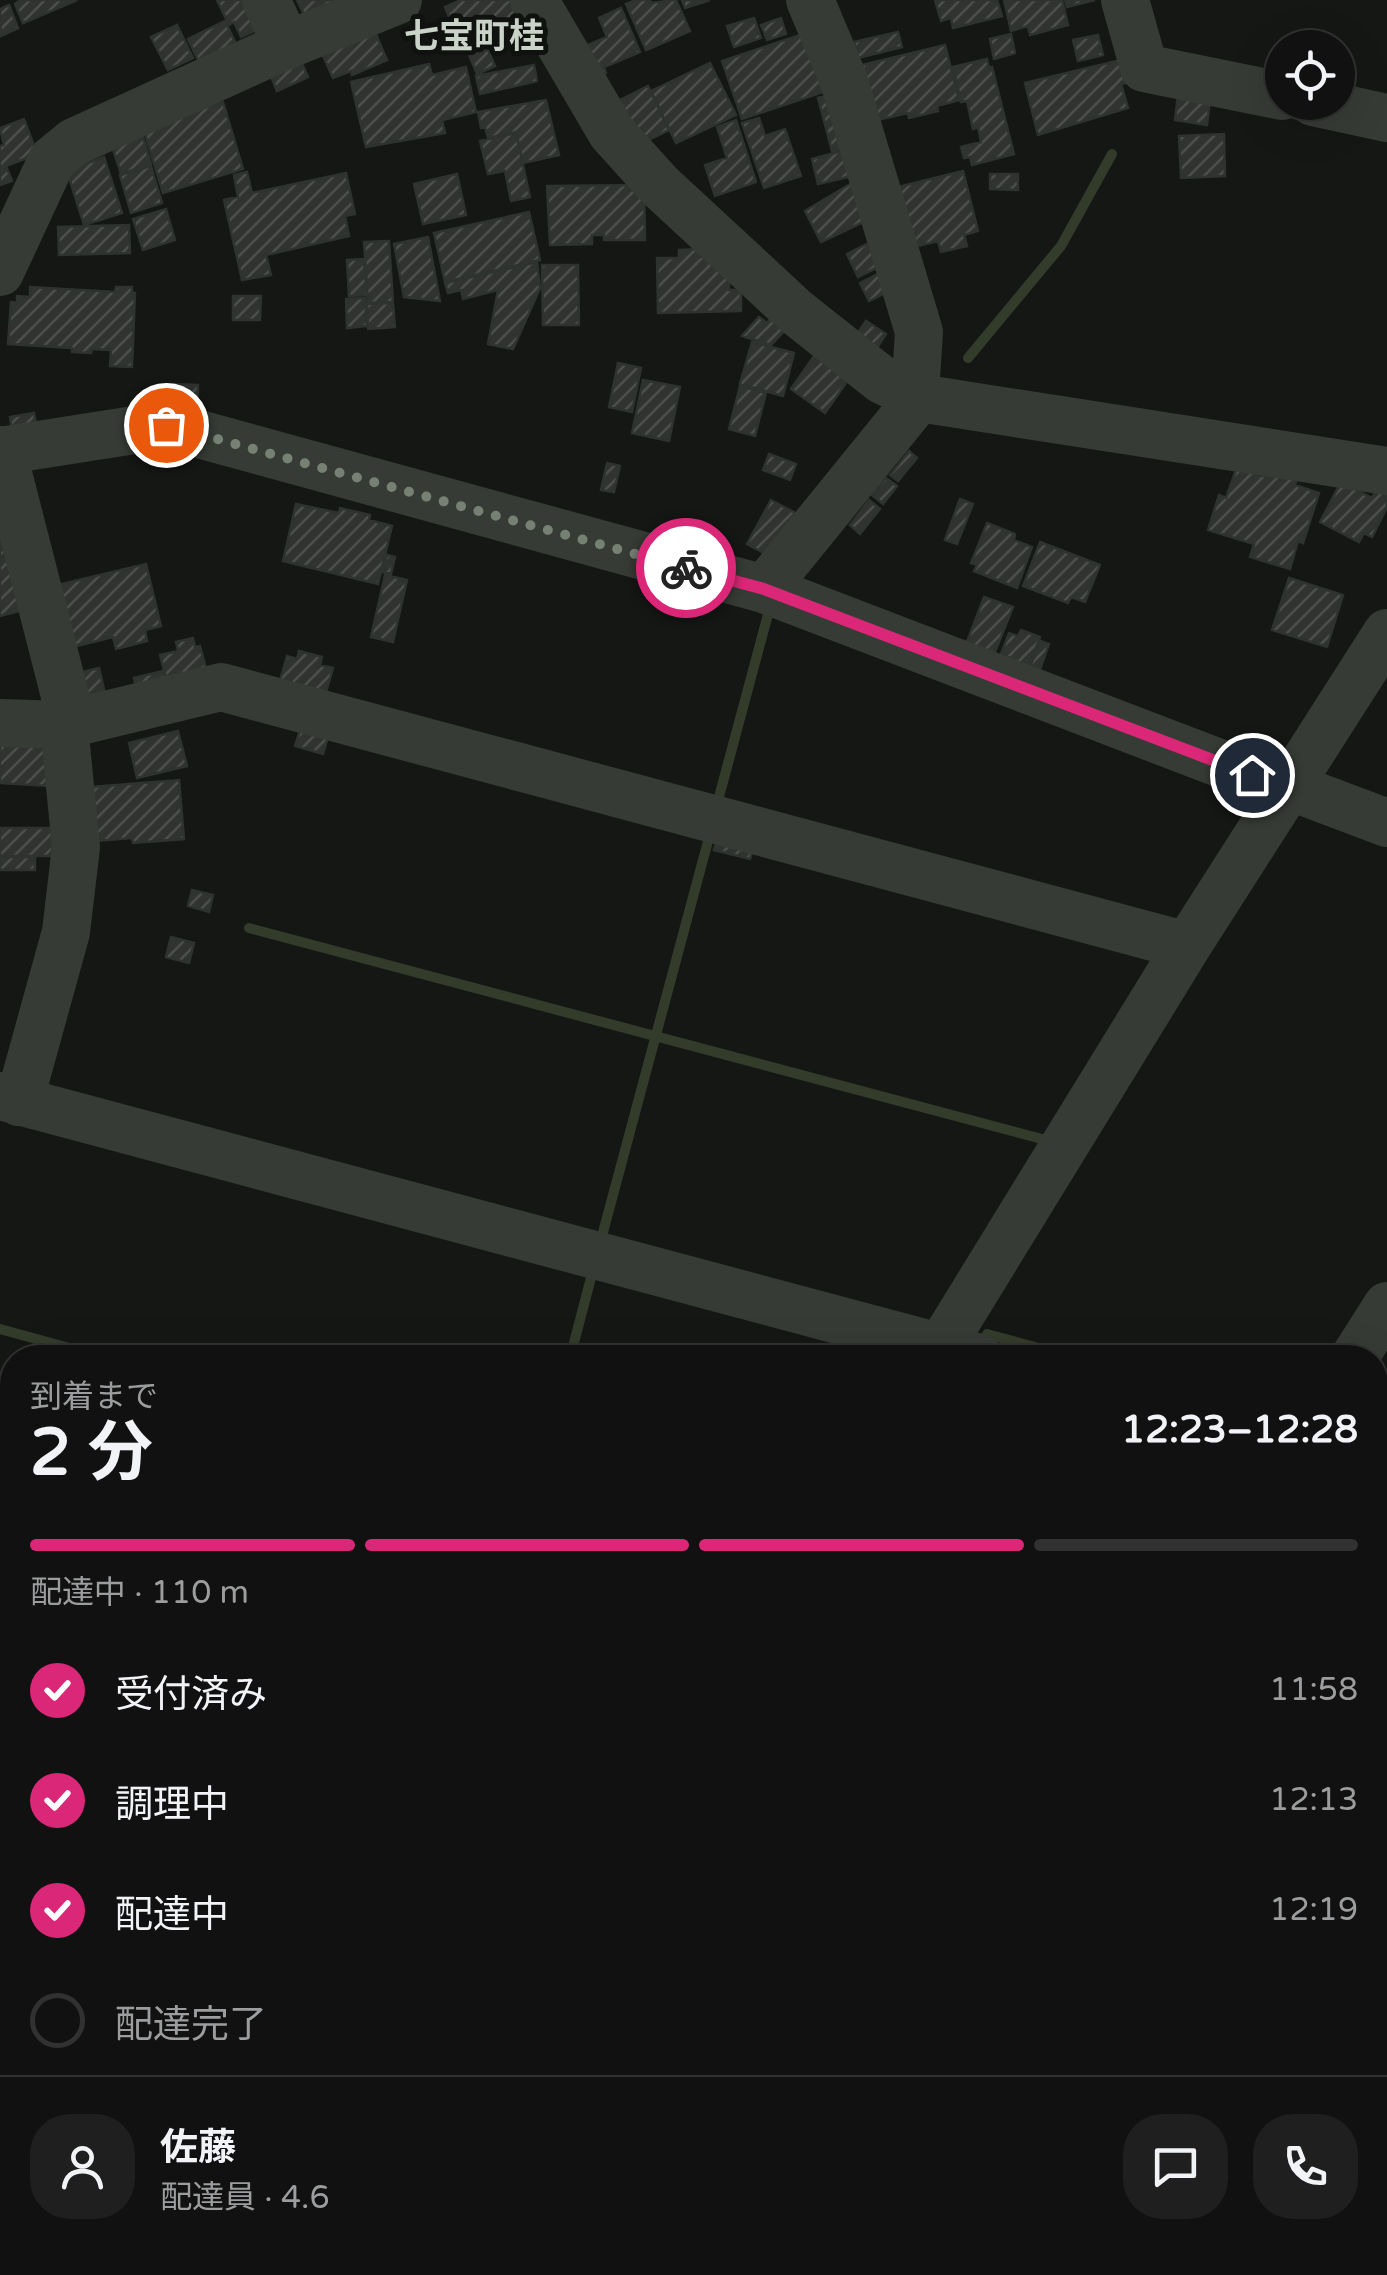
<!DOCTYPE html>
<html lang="ja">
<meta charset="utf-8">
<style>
:root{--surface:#101110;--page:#1e1f1e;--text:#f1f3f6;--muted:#9c9d9f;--line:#303130;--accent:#db2777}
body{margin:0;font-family:"Varela Round","Noto Sans JP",sans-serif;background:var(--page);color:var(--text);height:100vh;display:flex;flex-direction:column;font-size:38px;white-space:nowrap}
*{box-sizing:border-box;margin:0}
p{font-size:32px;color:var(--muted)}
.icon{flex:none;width:55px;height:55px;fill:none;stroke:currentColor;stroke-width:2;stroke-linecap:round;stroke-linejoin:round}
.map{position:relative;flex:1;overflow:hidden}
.side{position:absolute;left:0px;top:1345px;width:1388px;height:930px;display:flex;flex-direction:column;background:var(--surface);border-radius:40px 40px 0 0;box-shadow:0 10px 40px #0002,0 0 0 2px var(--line)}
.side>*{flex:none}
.fabs{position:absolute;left:1265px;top:30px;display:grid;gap:20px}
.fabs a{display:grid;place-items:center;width:90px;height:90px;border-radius:50%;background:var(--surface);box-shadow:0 10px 40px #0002,0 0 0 2px var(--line);font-size:50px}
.pin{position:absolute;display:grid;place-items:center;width:85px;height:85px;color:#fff;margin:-42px;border:5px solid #fff;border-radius:50%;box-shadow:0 2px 10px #0007}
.courier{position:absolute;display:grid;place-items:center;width:100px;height:100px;margin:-50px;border:8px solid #db2777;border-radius:50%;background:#fff;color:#222;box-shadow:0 2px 12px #0007}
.overview em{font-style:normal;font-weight:700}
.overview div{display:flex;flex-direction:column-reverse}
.overview{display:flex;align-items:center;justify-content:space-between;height:170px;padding:0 30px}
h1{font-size:65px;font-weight:700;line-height:75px}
.bar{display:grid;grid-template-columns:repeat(4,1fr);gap:15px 10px;align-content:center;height:120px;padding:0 30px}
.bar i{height:12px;border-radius:8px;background:var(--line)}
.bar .on{background:var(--accent)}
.bar p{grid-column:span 4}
.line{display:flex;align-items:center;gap:25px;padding:0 30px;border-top:2px solid var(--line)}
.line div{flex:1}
.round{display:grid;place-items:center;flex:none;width:105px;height:105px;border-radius:40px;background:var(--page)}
ol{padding:0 30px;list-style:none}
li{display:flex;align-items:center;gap:30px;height:110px}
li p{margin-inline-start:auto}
li .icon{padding:10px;border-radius:50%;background:var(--accent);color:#fff;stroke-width:4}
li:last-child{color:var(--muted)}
li i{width:55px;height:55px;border:5px solid var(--line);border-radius:50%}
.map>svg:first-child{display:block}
</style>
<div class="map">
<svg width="1387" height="2275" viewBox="0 0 1387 2275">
<defs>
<pattern id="industrial-furrows" width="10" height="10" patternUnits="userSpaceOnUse" patternTransform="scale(2.5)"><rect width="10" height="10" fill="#212421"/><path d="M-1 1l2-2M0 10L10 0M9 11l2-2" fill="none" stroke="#3f423e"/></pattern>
<pattern id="grass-tufts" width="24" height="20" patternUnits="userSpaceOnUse" patternTransform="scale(2.5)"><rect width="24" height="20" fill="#2f2624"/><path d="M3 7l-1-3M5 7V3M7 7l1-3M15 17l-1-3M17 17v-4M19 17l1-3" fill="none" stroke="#4a4341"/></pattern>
<pattern id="building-hatch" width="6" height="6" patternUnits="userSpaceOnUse" patternTransform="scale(2.5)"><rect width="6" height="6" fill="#303330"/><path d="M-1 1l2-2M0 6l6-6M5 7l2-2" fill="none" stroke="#4b4e4b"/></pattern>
</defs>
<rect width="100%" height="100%" fill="#151715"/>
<path fill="url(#industrial-furrows)" d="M 1387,1471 L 1387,2002 L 1375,2024 L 1375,1483 Z
M 916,2263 L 1249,2263 L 1242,2275 L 937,2275 Z"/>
<path fill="url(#grass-tufts)" d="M 1387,2063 L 1387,2112 L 1375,2135 L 1375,2085 Z"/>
<path fill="#333b2a" d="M 1375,1857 L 1387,1864 L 1387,1909 L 1375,1902 Z
M 1375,1914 L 1387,1920 L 1387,1965 L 1375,1958 Z"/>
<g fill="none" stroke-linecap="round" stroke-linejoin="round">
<path stroke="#333b2a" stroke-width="10" d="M 968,358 L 1061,246 L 1112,154
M 716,808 L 770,607
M 249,928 L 1042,1139
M 602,1236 L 711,830
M 0,1329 L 106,1358
M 987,1334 L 1075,1358
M 570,1358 L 592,1274
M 1375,1441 L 1387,1445
M 0,1793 L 12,1796
M 1375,2064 L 1387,2042
M 0,2260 L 56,2275
M 1261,2275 L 1268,2262"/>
</g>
<path fill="url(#building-hatch)" stroke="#2e332f" stroke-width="2.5" d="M 21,0 L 77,0 L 23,23 L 15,4 Z
M 217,0 L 255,0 L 267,25 L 241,37 L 234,22 L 229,25 Z
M 297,0 L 337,0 L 309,25 Z
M 461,0 L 517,0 L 521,18 L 460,44 L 445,7 Z
M 636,0 L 650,0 L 651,3 L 676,0 L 690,31 L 646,50 L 626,4 Z
M 682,0 L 710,0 L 685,8 Z
M 935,0 L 997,0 L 1002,16 L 953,28 L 951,18 L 941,21 Z
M 1004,0 L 1062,0 L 1068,25 L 1030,35 L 1028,26 L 1011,31 Z
M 1065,0 L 1095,0 L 1067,7 Z
M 9,5 L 18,28 L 1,36 L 0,9 Z
M 621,8 L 640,52 L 604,67 L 606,73 L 589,80 L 576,50 L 607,37 L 599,18 Z
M 754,18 L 761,38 L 734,47 L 727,26 Z
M 781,18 L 786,34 L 767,40 L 761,25 Z
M 225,21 L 240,52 L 203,70 L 188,39 Z
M 177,25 L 193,58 L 168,70 L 151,37 Z
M 372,25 L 387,60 L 352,75 L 351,71 L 333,78 L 319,47 Z
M 812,31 L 832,89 L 742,119 L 722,61 Z
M 898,32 L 902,47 L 858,58 L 854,42 Z
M 1011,34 L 1015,53 L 994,59 L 990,39 Z
M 1098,35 L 1103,55 L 1078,61 L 1073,40 Z
M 485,43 L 495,66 L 477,74 L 467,50 Z
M 945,45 L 959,100 L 937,106 L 938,111 L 909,118 L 908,113 L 864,123 L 850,68 Z
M 987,59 L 989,68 L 992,67 L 1014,154 L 972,165 L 970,157 L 964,158 L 961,147 L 981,142 L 978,127 L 973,129 L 967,101 L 961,102 L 953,67 Z
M 1125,59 L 1128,82 L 1121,84 L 1128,108 L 1038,135 L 1025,83 Z
M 301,61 L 308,77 L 277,91 L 270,74 Z
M 710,63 L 736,115 L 676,143 L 651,91 Z
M 429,64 L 432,75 L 466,67 L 476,112 L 442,120 L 445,133 L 366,147 L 351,82 Z
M 534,65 L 537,81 L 480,94 L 476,76 Z
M 648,86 L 669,130 L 634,147 L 612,104 Z
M 842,92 L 851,147 L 832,151 L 818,98 Z
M 1178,95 L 1210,100 L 1207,125 L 1175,120 Z
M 546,100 L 559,155 L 523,163 L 516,132 L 488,138 L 485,127 L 481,128 L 478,112 Z
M 223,102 L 243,169 L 163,193 L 143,127 Z
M 759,118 L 765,136 L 785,129 L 801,176 L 764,188 L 742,123 Z
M 24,119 L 37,154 L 6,166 L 12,181 L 0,185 L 0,146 L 4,145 L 0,128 Z
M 736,120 L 756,182 L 715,196 L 705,165 L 727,158 L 717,127 Z
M 516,133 L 530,197 L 511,201 L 505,171 L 488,174 L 480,141 Z
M 142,134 L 151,164 L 121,174 L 111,143 Z
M 1224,134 L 1225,176 L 1181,178 L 1179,136 Z
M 854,148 L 861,174 L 818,184 L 812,159 Z
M 104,157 L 122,213 L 84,225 L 67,171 Z
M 151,166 L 162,203 L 131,213 L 120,175 Z
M 963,171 L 978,231 L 964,235 L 967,246 L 941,252 L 938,241 L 901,250 L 898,187 Z
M 247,172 L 252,193 L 346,173 L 355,214 L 345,216 L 349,236 L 266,255 L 271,275 L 242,280 L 224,200 L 238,197 L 234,175 Z
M 457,174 L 466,215 L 423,224 L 414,184 Z
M 990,174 L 1018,174 L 1018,190 L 990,189 Z
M 852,183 L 870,219 L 821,242 L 805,211 Z
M 644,185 L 645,240 L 604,240 L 604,235 L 592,235 L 592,244 L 550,245 L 547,186 Z
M 166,209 L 175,240 L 143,250 L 133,219 Z
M 529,212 L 540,260 L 445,282 L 434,233 Z
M 129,225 L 130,253 L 59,255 L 58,227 Z
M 428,237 L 440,301 L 404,297 L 394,244 Z
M 877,239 L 889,262 L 858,277 L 847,254 Z
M 389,241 L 393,302 L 368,303 L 364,242 Z
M 700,249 L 700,257 L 729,257 L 729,290 L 741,290 L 741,311 L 658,313 L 657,258 L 679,258 L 679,250 Z
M 364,259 L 367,295 L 349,296 L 347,260 Z
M 537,262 L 540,288 L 513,349 L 488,344 L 498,290 L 463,299 L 461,290 L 448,293 L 445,283 Z
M 542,265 L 578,265 L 579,325 L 543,325 Z
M 888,269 L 897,287 L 869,301 L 860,283 Z
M 30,287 L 115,292 L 116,287 L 132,287 L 132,293 L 135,293 L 132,367 L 110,366 L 111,350 L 92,349 L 91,353 L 72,352 L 72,348 L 8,344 L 11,302 L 17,303 L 17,296 L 30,297 Z
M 233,296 L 261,296 L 260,320 L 233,320 Z
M 365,298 L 367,326 L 347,328 L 346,299 Z
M 393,303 L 395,327 L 368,329 L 367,304 Z
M 759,317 L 767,323 L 771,318 L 785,330 L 771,345 L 742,336 Z
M 866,321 L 886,334 L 870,358 L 850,344 Z
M 752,342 L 794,353 L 783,396 L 740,384 Z
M 814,356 L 848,380 L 825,413 L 791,389 Z
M 618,363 L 641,368 L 632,412 L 609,407 Z
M 643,380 L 680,387 L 669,441 L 632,433 Z
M 170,384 L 198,385 L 197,416 L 169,415 Z
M 740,386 L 766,393 L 755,436 L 729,429 Z
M 34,413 L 38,434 L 13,438 L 10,417 Z
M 909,451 L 917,458 L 898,481 L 890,475 Z
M 769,454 L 796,464 L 790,480 L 763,470 Z
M 607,463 L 620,466 L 614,492 L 601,490 Z
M 1237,467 L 1266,477 L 1269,469 L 1297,478 L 1295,485 L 1319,493 L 1303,543 L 1298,541 L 1290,569 L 1250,557 L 1254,544 L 1208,530 L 1219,495 L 1226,498 Z
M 886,478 L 897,486 L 883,504 L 872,495 Z
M 1341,482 L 1372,498 L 1377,489 L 1387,494 L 1387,507 L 1372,537 L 1364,533 L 1359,542 L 1320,522 Z
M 960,499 L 973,504 L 957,544 L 945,540 Z
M 771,500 L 799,515 L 775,559 L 747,544 Z
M 869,500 L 880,509 L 860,534 L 850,525 Z
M 296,504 L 339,513 L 340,508 L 370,515 L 369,520 L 392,526 L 378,584 L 283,561 Z
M 987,523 L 1015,534 L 1014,540 L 1032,547 L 1017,588 L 974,571 L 977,565 L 971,563 Z
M 0,538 L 23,610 L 0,616 Z
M 1040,542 L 1100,565 L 1085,602 L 1071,597 L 1068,603 L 1023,586 Z
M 387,555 L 395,557 L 391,574 L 383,572 Z
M 146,564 L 161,626 L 145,630 L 147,641 L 116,649 L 113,637 L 73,647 L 58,585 Z
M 385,575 L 407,580 L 393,642 L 371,637 Z
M 1289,578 L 1343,595 L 1327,647 L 1272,630 Z
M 984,597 L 1013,607 L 993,657 L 965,647 Z
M 1021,630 L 1040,637 L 1027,672 L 1008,664 L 1010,658 L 1001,654 L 1009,633 L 1018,636 Z
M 193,638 L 195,647 L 200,646 L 209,680 L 169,689 L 160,655 L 178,651 L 176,642 Z
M 1040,641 L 1049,644 L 1038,675 L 1028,672 Z
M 299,651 L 322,657 L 320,665 L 333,668 L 323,703 L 277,691 L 287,656 L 297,659 Z
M 99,668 L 108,707 L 76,715 L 66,676 Z
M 163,671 L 168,692 L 139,699 L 134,678 Z
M 300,730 L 328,737 L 323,754 L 295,746 Z
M 178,731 L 187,766 L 137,778 L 129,743 Z
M 0,734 L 50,734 L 49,786 L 0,783 Z
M 179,780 L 184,839 L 133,843 L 132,838 L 84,842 L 79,788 Z
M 0,828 L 52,828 L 52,856 L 0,856 Z
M 718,837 L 754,846 L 750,859 L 714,850 Z
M 0,857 L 35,857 L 35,870 L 0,870 Z
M 192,890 L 213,895 L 209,912 L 188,906 Z
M 171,937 L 194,943 L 189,963 L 166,957 Z
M 1375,1597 L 1387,1603 L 1387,1815 L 1375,1809 Z
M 1375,1983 L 1386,1989 L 1375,2009 Z"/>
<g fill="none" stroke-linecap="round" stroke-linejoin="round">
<path stroke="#363c35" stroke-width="48" d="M 266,0 L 287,45
M 534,0 L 612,133 L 659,185 L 795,311 L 882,380 L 919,398 L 1387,471
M 1125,0 L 1144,68 L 1282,96
M 1313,102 L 1387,118
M 0,272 L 52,160 L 74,142 L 287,45 L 398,0
M 2,450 L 72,723
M 0,451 L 166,425 L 764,589 L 1287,789
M 764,589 L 919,398 L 916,378 L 919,332 L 844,81 L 810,0
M 0,723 L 64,725 L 221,687 L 1187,946
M 1289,786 L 1387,823
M 0,1096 L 980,1358
M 19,1102 L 66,932 L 76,847 L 64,725
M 934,1358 L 1187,946 L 1387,633
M 1354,1358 L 1387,1306
M 845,2262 L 887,2275
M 560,2275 L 565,2262"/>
</g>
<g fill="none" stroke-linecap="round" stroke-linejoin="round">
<path stroke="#768073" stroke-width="10" stroke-dasharray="0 18" d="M 166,425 L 686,568"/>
<path stroke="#db2777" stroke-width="12" d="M 686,568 L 764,589 L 1252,775"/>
</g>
<g text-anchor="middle" stroke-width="10" stroke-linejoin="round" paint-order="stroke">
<g font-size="35" font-weight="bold" fill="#cad3c7" stroke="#101210">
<text x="474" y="48">七宝町桂</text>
</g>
</g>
</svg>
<div class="fabs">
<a><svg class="icon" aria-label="locate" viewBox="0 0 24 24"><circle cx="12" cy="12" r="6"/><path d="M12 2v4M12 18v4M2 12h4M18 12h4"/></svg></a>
</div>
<div class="pin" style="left:166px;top:425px;background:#ea580c"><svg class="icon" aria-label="bag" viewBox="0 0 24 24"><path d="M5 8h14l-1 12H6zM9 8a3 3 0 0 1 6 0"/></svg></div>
<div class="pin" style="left:1252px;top:775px;background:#1f2937"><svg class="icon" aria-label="home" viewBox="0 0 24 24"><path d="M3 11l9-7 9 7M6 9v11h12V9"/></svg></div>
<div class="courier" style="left:686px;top:568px"><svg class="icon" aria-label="bike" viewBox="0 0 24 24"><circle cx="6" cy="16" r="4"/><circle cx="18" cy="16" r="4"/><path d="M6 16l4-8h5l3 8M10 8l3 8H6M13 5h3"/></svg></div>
<section class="side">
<div class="overview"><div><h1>2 分</h1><p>到着まで</p></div><em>12:23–12:28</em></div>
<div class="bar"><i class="on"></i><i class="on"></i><i class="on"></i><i></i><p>配達中 · 110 m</p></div>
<ol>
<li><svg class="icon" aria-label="check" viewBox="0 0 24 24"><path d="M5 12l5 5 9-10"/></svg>受付済み<p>11:58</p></li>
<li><svg class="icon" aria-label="check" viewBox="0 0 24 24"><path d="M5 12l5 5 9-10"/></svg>調理中<p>12:13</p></li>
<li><svg class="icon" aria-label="check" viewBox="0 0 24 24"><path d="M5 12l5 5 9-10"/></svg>配達中<p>12:19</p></li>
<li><i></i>配達完了</li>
</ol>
<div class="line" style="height:180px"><a class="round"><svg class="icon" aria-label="person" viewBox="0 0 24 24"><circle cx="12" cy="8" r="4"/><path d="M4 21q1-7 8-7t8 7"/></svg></a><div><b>佐藤</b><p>配達員 · 4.6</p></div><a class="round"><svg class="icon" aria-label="chat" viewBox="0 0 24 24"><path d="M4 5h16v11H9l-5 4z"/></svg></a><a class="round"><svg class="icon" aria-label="phone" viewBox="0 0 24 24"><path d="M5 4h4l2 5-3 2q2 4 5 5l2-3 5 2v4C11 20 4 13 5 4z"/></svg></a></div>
</section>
</div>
